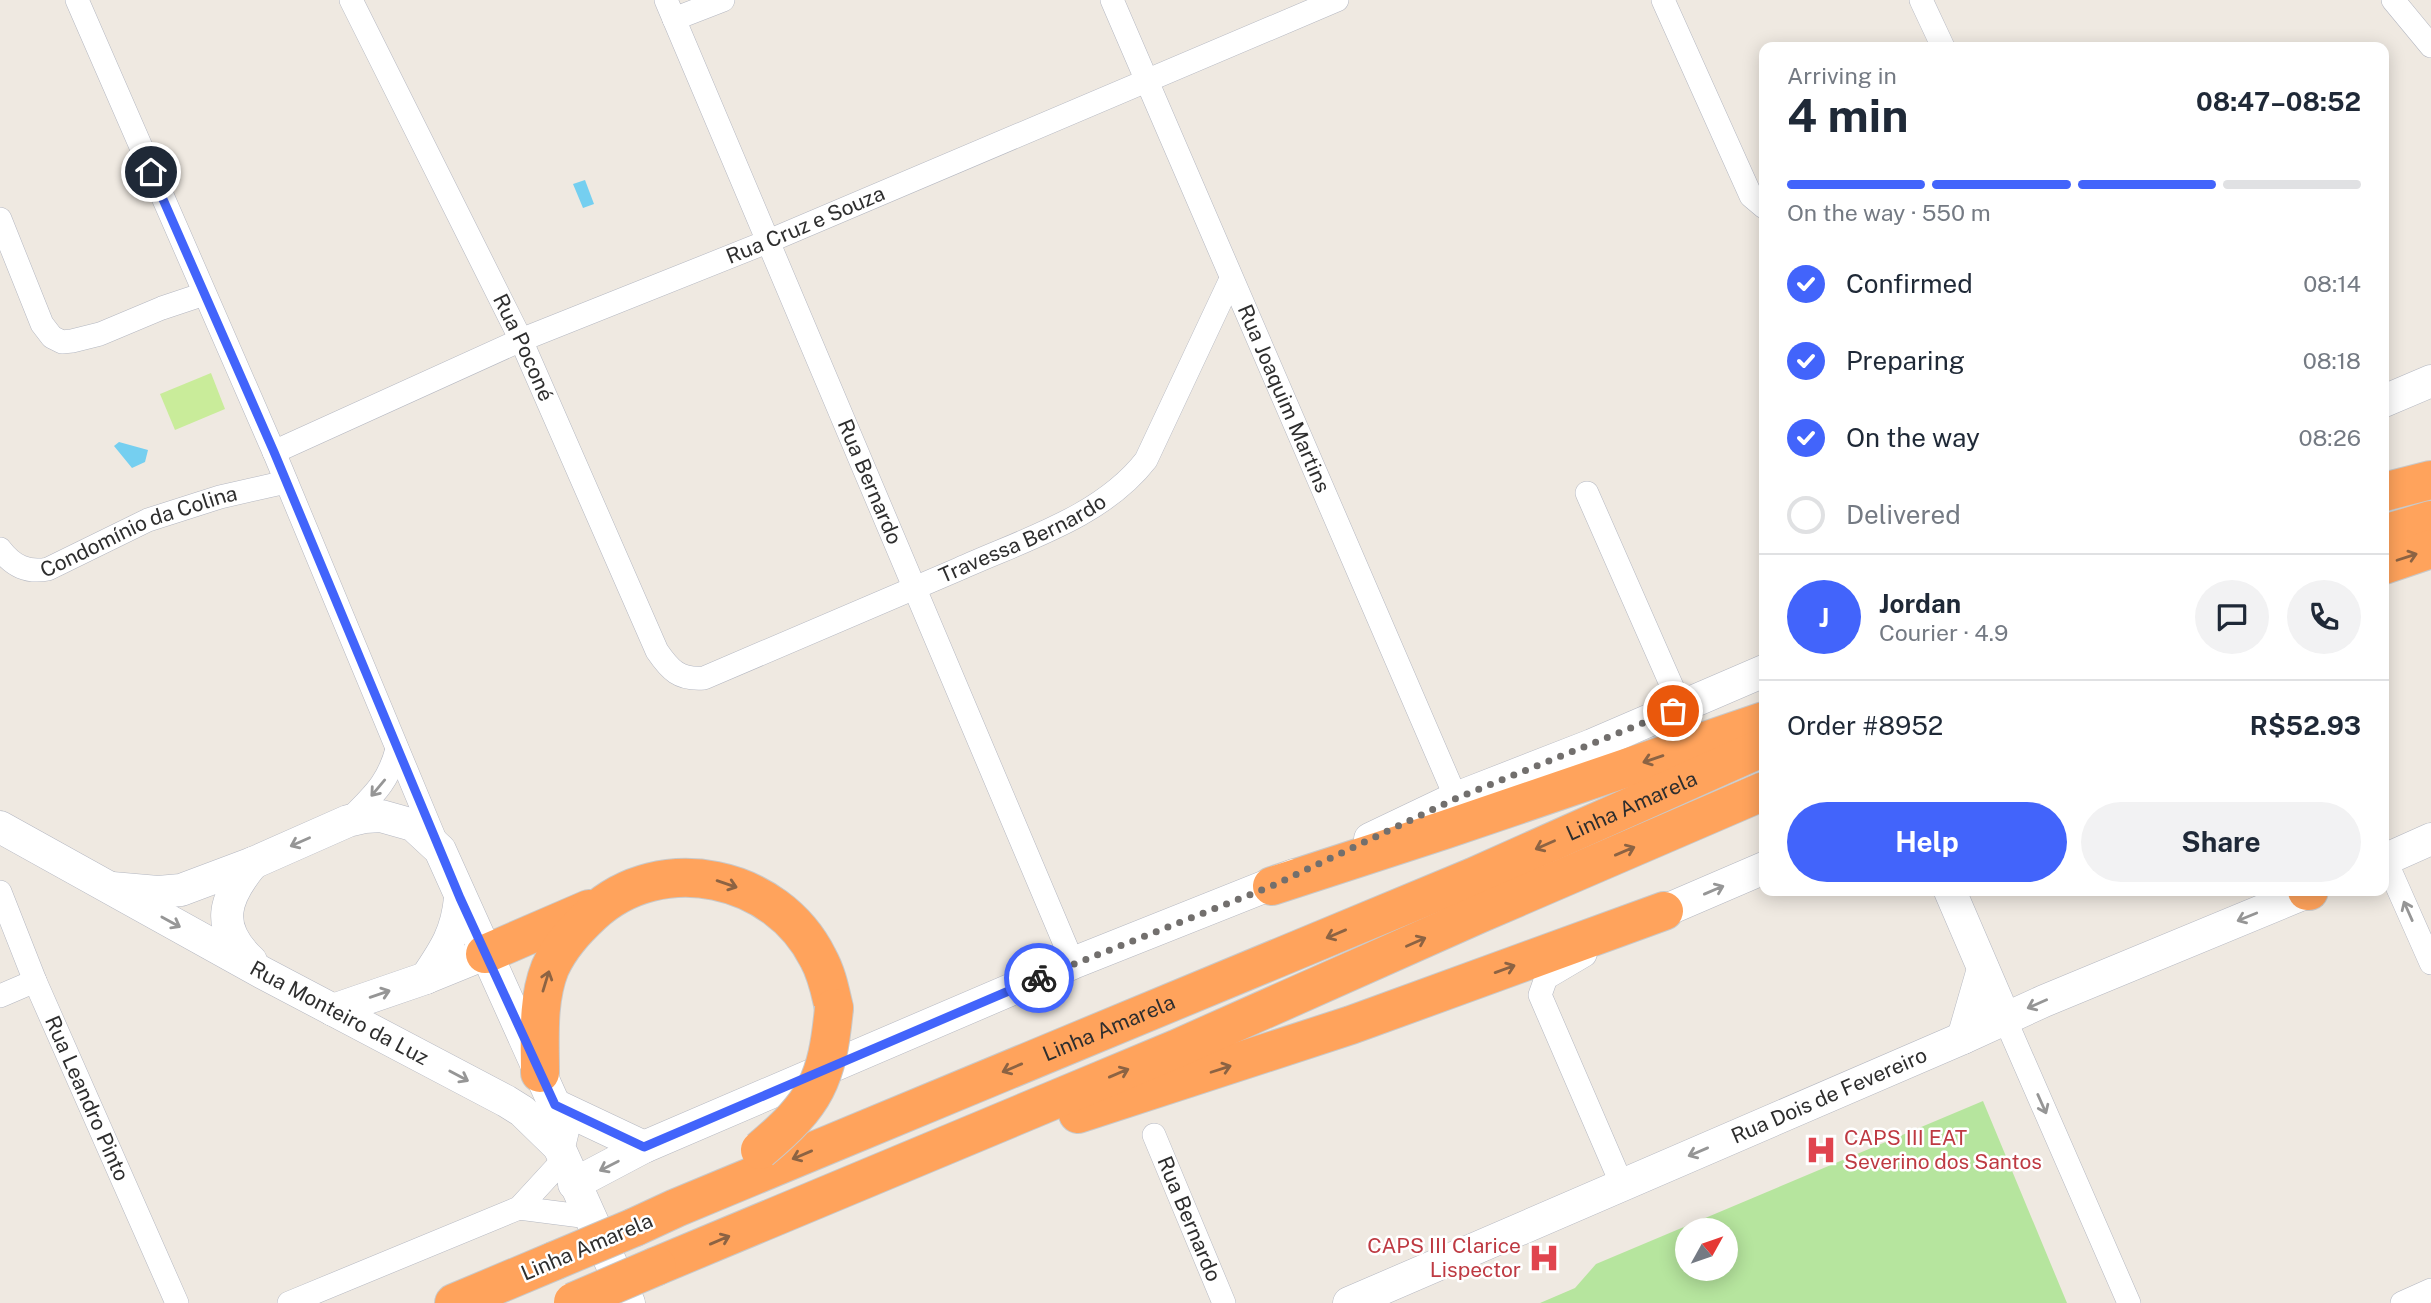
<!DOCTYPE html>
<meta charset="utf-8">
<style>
:root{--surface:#fff;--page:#f2f2f3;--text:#1f2937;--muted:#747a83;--line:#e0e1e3;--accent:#4264fb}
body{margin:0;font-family:"Public Sans",sans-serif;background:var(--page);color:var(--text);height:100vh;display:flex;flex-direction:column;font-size:26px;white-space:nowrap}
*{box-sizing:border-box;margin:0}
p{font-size:23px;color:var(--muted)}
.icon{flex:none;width:38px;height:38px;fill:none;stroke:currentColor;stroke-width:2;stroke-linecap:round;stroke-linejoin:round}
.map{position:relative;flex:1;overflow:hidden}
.panel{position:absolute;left:1759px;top:42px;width:630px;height:854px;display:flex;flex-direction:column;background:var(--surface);border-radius:14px;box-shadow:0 4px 18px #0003}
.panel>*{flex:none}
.needle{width:46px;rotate:50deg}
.tools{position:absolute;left:1675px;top:1218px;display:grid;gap:14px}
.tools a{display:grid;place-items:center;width:63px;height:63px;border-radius:50%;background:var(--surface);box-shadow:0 4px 18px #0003;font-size:35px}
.pin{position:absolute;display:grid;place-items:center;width:60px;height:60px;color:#fff;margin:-30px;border:4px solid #fff;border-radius:50%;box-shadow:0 2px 7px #0007}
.courier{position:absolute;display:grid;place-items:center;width:70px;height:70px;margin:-35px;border:5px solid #4264fb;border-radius:50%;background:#fff;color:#222;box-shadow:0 2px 9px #0007}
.summary em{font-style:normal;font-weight:700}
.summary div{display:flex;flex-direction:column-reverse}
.summary{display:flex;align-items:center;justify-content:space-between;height:119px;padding:0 28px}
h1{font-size:46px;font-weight:700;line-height:52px}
.bar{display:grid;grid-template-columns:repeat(4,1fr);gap:10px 7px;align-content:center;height:84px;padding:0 28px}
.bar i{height:9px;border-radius:5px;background:var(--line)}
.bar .active{background:var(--accent)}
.bar p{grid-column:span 4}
.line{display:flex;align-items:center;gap:18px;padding:0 28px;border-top:2px solid var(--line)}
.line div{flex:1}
.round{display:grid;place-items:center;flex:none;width:74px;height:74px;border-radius:37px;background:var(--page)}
ol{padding:0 28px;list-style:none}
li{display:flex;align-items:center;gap:21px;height:77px}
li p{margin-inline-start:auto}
li .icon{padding:7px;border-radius:50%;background:var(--accent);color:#fff;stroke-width:4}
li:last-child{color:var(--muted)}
li i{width:38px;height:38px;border:4px solid var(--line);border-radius:50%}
.button{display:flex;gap:14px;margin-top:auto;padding:14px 28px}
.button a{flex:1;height:80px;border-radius:42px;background:var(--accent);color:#fff;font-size:28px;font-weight:700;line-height:80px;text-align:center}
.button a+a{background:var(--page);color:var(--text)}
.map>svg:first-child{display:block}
</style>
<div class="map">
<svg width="2431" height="1303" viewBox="0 0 2431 1303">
<rect width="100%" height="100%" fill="#efe9e1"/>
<path fill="#b6e59e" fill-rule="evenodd" d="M 1983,1101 L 2067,1303 L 1540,1303 L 1575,1288 L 1596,1264 ZM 1687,1230 L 1726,1230 L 1726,1269 L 1687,1269 Z"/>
<path fill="#c9ec9a" d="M 211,373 L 225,409 L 175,430 L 160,394 Z"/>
<path fill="#75cff0" d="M 585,180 L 594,204 L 583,208 L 573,184 Z
M 119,442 L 148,450 L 145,462 L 132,468 L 114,446 Z"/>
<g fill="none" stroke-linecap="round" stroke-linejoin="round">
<defs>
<g id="street">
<path d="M 77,0 L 274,452 L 437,844"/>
<path id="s1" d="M 351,0 L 521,340 L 657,651 C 670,670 679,680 704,678 C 789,642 874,606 959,569 C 1023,540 1102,517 1146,460 L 1231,279"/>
<path id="s2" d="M 666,0 L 1073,963"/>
<path id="s3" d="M 1112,0 L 1456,798"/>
<path d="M 1663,0 L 1751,196 L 1764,207"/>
<path d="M 1921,0 L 1943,47"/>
<path d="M 2393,0 L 2431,46"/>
<path d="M 674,19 L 723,0"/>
<path d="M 0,219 L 42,324 L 52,337 L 62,342 L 72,341 L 100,334 L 162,308 L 204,294"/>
<path id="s4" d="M 274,452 L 521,340 L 769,241 L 1337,0"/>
<path d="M 1587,493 L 1681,707"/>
<path id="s5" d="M 0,549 C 13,566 27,573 48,569 L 148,520 L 220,497 L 286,482"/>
<path d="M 348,821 C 372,796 388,784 397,749"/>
<path d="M 2385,859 L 2431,963"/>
<path id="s6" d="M 0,892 L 35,981 L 177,1303"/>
<path d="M 1585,955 L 1546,978 L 1540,995 L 1622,1185"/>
<path d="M 0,996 L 35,981"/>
<path d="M 2005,1019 L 2129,1303"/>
<path id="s7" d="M 1154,1135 L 1224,1303"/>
<path d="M 519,1208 L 589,1217"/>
<path d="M 289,1303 L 519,1208 L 564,1159"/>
<path d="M 2402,1303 L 2431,1290"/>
</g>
<g id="secondary">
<path d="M 2384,401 L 2431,381"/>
<path id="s8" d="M 0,827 L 263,973 L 506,1101 L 522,1111 L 559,1147"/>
<path d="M 1370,839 L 1456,798 L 1592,745 L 1764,671"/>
<path d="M 2384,860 L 2431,839"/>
<path d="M 112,888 L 158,892 L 181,890 L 253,863 L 348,821 L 365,817 L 381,816 L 413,825 L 440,850 L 564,1126 L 559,1147 L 629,1303"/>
<path d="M 1950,891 L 2005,1019"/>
<path d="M 1664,911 L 1764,868"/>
<path d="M 251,961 C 215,927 223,899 253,863"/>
<path d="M 426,978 C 445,950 457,932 460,898"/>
<path d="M 333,1010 L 426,978 L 485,954"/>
<path d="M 1963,1038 L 1983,969"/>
<path d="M 555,1105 L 644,1147"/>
<path d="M 574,1184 L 644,1147 L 1073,963 L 1294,875"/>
<path id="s9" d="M 1349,1303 L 1963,1038 L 2044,1001 L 2310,891"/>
</g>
<g id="highway">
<path d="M 2384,492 L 2431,480"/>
<path d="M 2384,534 L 2431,520"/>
<path d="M 2384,565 L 2431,549"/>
<path d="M 1272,886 L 1444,830 L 1764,721"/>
<path d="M 2307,891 L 2309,891"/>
<path d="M 485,954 L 589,909"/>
<path d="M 540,1073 C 540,1037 537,1001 550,968 C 560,946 575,930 592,914 C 661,850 777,875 818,958 C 827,974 830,991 834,1008"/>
<path d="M 1078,1114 L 1351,1025 L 1664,911"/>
<path id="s10" d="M 635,1227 L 676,1208 L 1473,877 L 1764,747"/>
<path d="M 657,1266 L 1176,1049 L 1479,914 L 1764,791"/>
<path d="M 454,1303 L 554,1261"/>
</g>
</defs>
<use href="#street" stroke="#b4b7c1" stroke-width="24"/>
<use href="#secondary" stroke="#b4b7c1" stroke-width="33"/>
<use href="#highway" stroke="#c9c9c9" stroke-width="40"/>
<use href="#street" stroke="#fff" stroke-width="23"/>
<use href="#secondary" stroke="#fff" stroke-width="32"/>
<use href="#highway" stroke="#ffa35c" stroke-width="38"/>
<defs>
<path id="highway-bridge" d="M 760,1150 C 816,1103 827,1081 834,1008
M 554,1261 L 635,1227
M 573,1302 L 657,1266"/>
</defs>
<use href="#highway-bridge" stroke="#c9c9c9" stroke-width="40" stroke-linecap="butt"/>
<use href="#highway-bridge" stroke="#ffa35c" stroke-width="38"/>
</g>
<defs><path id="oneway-shaft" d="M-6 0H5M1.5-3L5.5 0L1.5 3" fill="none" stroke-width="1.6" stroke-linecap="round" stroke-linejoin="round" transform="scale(1.75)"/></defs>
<g stroke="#8c6343">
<use href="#oneway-shaft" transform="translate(2407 557) rotate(-18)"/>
<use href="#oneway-shaft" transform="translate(1653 759) rotate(161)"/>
<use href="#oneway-shaft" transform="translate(1545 845) rotate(156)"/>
<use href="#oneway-shaft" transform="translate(1625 851) rotate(-23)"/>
<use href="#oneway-shaft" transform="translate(727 884) rotate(19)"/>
<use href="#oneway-shaft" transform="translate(1336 934) rotate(157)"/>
<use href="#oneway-shaft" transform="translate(1416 942) rotate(-24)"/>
<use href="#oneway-shaft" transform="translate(1505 969) rotate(-20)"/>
<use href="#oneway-shaft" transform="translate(546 981) rotate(-73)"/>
<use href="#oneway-shaft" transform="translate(1012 1068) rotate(157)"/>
<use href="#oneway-shaft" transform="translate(1221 1069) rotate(-18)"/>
<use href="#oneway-shaft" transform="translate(1119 1073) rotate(-23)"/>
<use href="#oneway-shaft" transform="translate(802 1155) rotate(157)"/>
<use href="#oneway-shaft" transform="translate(720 1240) rotate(-23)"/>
</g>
<g stroke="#969696">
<use href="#oneway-shaft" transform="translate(378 788) rotate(130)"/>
<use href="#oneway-shaft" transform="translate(300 842) rotate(156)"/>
<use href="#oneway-shaft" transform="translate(1714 890) rotate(-23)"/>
<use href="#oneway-shaft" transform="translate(2408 911) rotate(-114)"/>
<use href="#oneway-shaft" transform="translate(2247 917) rotate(158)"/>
<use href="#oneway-shaft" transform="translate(171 922) rotate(29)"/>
<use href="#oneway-shaft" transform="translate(380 994) rotate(-19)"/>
<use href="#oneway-shaft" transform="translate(2037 1004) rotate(156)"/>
<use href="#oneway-shaft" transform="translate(459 1076) rotate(28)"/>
<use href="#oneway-shaft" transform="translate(2042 1104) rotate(66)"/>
<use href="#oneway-shaft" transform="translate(1698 1152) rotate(157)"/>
<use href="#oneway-shaft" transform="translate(609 1166) rotate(153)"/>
</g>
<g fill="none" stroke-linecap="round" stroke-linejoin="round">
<path stroke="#726f6d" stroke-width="7" stroke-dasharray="0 12.6" d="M 1039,978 L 1272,886 L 1457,798 L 1673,711"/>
<path stroke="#4264fb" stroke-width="9" d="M 151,172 L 274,452 L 460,898 L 555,1105 L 644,1147 L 1039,978"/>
</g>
<defs>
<symbol id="hospital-bare" viewBox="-9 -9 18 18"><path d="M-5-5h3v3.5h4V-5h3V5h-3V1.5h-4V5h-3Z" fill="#e0444e" stroke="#fff" stroke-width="2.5" paint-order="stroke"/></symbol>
</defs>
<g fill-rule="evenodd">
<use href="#hospital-bare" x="1799" y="1128" width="44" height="44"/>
<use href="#hospital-bare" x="1522" y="1236" width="44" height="44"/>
</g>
<g text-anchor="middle" stroke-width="5" stroke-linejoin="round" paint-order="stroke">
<g font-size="21" fill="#2e2e2e" stroke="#fff">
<text dy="7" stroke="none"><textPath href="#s4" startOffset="578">Rua Cruz e Souza</textPath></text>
<text dy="7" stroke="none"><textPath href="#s1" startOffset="388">Rua Poconé</textPath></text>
<text dy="7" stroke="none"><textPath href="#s3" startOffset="434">Rua Joaquim Martins</textPath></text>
<text dy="7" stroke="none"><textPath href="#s2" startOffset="523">Rua Bernardo</textPath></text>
<text dy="7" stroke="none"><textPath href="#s5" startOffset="154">Condomínio da Colina</textPath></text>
<text dy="7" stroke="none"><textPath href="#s1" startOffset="1125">Travessa Bernardo</textPath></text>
<text dy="7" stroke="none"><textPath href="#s10" startOffset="1082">Linha Amarela</textPath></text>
<text dy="7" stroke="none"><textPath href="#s8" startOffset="387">Rua Monteiro da Luz</textPath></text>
<text dy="7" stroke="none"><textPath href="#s10" startOffset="514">Linha Amarela</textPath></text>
<text dy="7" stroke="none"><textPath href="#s9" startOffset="523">Rua Dois de Fevereiro</textPath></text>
<text dy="7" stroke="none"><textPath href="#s6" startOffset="224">Rua Leandro Pinto</textPath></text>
<text dy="7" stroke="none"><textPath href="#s7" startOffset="91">Rua Bernardo</textPath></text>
<text transform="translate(587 1247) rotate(-23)" y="7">Linha Amarela</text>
</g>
<g font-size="21" fill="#be3a42" stroke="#fff" text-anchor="start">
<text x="1844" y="1145">CAPS III EAT<tspan x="1844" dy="24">Severino dos Santos</tspan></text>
<text x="1521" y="1253" text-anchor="end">CAPS III Clarice<tspan x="1521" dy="24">Lispector</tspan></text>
</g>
</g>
</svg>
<div class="tools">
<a><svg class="needle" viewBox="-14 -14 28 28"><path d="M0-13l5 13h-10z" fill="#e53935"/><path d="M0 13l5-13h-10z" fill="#747a83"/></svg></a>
</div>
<div class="pin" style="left:1673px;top:711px;background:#ea580c"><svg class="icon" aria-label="bag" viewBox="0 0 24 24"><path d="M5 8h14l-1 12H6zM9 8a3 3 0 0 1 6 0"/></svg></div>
<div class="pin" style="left:151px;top:172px;background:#1f2937"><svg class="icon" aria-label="home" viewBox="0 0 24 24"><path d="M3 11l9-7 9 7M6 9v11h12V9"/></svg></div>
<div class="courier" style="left:1039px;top:978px"><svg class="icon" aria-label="bike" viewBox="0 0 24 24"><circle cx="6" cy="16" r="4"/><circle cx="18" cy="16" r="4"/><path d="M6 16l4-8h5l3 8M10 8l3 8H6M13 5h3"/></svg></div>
<section class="panel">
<div class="summary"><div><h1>4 min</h1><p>Arriving in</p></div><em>08:47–08:52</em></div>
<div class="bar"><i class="active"></i><i class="active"></i><i class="active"></i><i></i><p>On the way · 550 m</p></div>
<ol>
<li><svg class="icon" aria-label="check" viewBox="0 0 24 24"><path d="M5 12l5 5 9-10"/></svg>Confirmed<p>08:14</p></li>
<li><svg class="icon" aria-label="check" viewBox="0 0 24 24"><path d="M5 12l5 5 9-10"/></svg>Preparing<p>08:18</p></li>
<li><svg class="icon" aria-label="check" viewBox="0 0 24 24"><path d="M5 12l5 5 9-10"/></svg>On the way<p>08:26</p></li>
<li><i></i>Delivered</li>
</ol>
<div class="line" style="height:126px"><b class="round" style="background:var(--accent);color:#fff">J</b><div><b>Jordan</b><p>Courier · 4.9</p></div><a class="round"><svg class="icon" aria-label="chat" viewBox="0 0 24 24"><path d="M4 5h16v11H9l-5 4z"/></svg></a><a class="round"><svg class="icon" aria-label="phone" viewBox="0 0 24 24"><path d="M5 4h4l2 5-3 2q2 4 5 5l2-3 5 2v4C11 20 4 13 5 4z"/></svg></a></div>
<div class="line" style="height:91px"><div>Order #8952</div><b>R$52.93</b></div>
<div class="button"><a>Help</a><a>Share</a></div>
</section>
</div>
